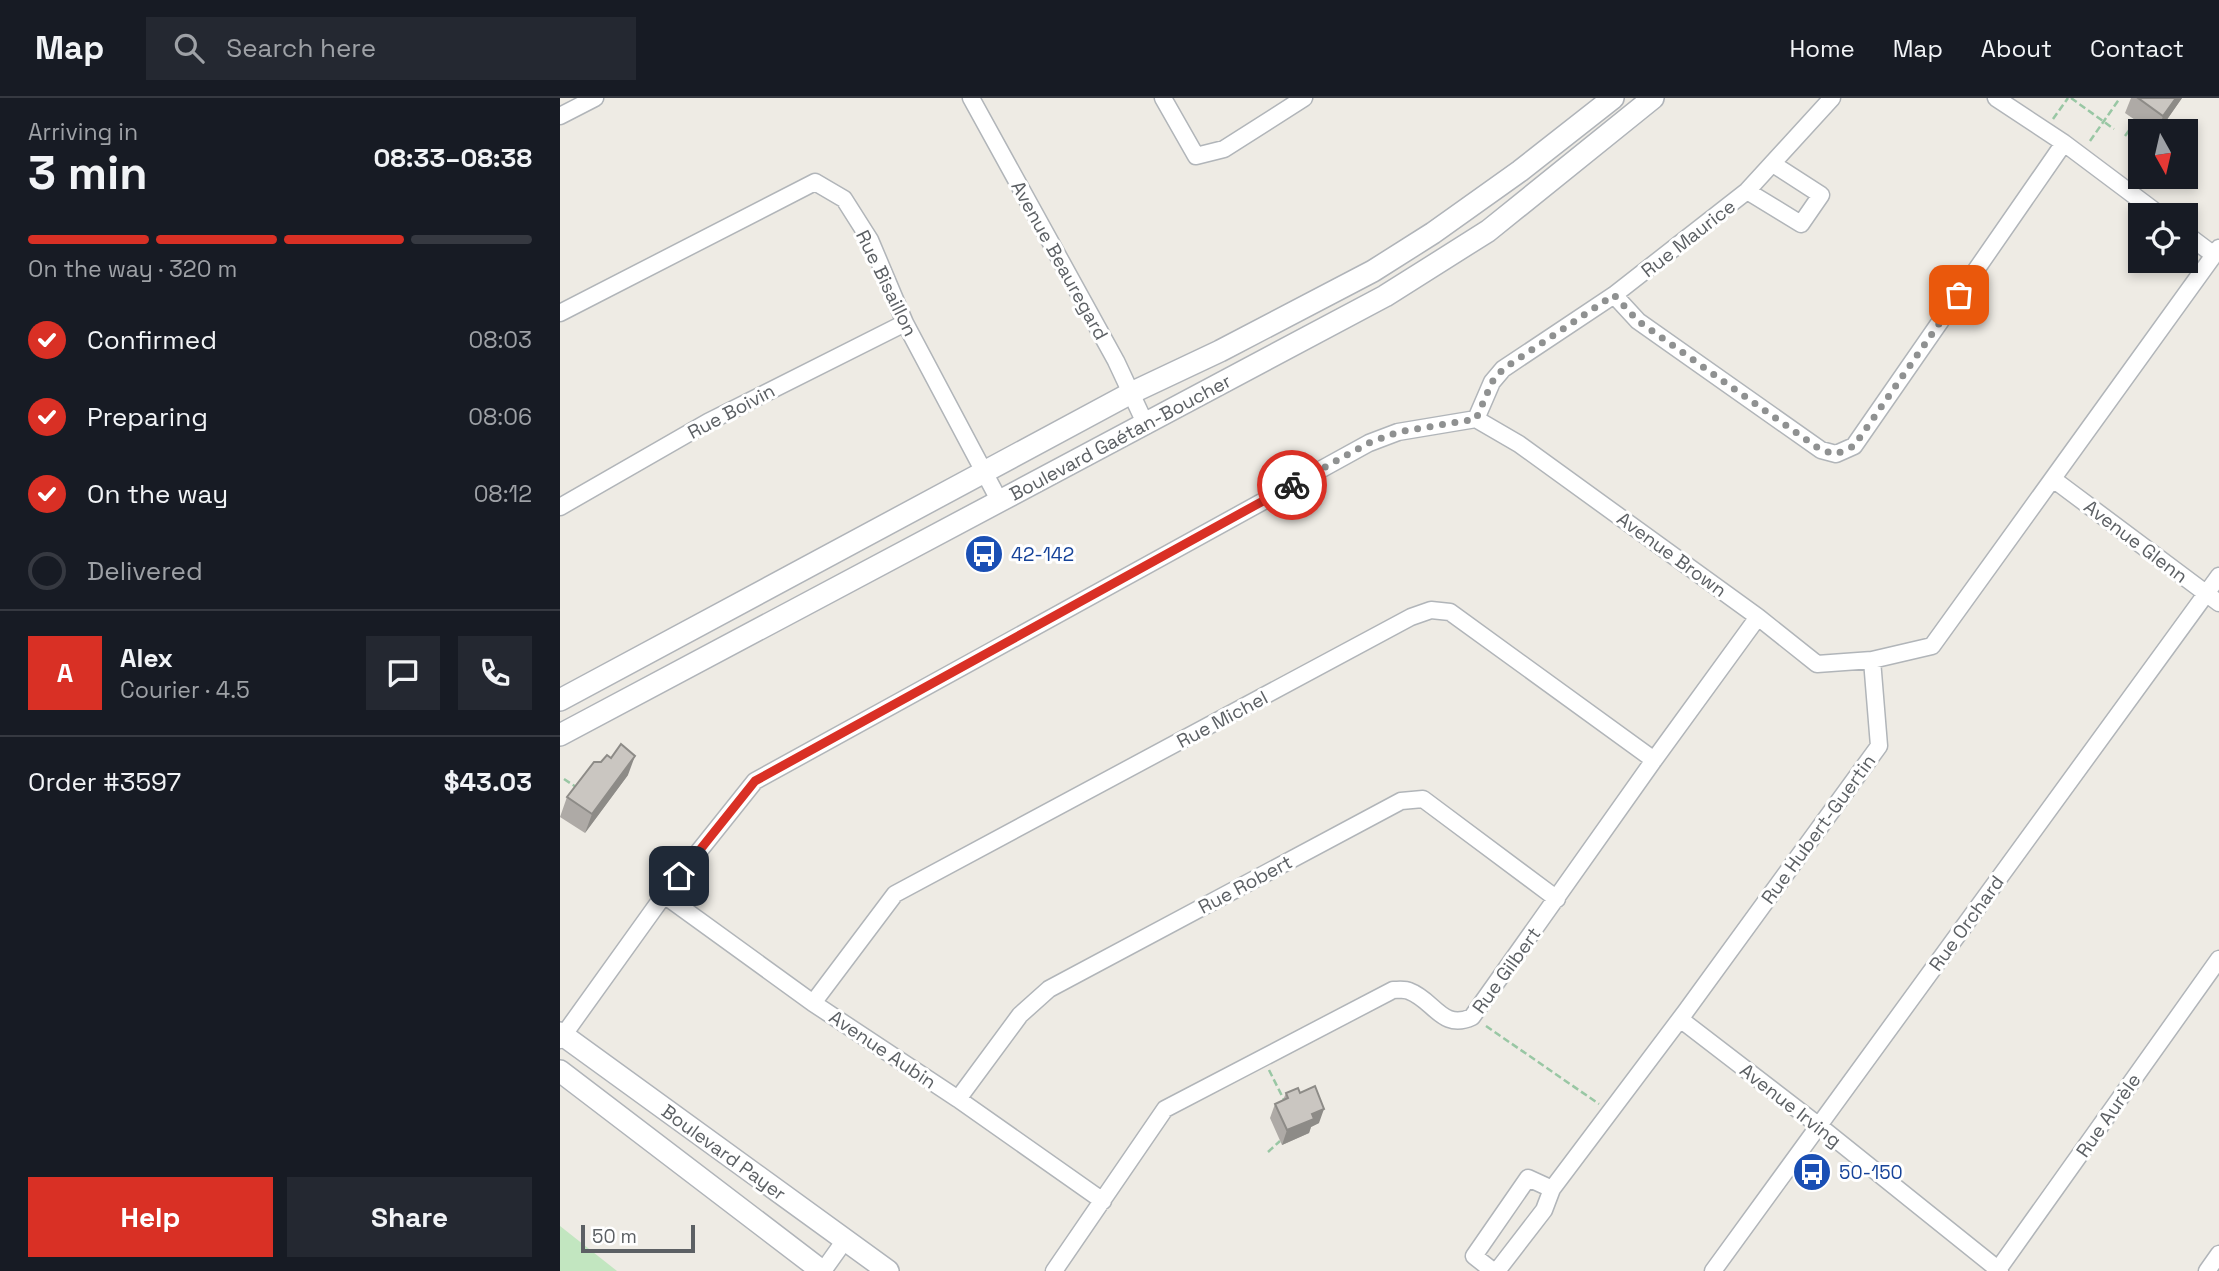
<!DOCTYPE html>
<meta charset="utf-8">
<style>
:root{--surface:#171b24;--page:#242831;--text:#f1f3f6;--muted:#9ea1a6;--line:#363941;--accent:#d93025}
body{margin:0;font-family:"Space Grotesk",sans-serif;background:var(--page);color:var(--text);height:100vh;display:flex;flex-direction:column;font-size:26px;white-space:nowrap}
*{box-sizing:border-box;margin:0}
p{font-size:23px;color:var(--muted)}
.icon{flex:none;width:38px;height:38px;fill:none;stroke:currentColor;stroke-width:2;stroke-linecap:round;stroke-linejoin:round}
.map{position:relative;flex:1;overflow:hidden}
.details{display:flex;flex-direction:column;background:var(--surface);width:560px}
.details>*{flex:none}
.needle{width:46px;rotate:172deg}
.tools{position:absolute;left:1568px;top:21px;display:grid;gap:14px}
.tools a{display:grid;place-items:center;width:70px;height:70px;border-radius:0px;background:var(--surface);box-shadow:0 4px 10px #0003;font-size:35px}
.scale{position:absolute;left:21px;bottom:18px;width:114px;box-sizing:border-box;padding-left:7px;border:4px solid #5c6064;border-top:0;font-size:19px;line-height:24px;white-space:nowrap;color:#5c6064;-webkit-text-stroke:5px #fff;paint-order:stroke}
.pin{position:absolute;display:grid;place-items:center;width:60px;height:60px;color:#fff;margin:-30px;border-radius:14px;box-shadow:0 4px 10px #0006}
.courier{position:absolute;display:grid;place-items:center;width:70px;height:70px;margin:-35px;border:5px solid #d93025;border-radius:50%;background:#fff;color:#222;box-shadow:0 2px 9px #0007}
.head em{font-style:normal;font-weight:700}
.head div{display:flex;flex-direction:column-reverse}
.head{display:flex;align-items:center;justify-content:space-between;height:119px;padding:0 28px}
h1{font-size:46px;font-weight:700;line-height:52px}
.bar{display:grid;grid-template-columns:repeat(4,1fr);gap:10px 7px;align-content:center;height:84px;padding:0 28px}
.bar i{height:9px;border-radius:5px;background:var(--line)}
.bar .on{background:var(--accent)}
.bar p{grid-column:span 4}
.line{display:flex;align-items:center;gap:18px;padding:0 28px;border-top:2px solid var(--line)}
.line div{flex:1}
.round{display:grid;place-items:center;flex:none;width:74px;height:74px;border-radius:0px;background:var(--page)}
ol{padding:0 28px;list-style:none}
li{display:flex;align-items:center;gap:21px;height:77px}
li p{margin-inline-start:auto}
li .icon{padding:7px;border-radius:50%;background:var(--accent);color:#fff;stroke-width:4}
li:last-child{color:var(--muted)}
li i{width:38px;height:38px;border:4px solid var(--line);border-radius:50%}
.action{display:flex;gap:14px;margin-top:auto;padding:14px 28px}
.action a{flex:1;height:80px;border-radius:0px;background:var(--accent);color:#fff;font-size:28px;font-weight:700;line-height:80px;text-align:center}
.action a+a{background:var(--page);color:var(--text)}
header{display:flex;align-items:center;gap:42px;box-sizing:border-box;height:98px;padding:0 35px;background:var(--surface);border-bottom:2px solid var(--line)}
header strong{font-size:33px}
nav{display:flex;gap:38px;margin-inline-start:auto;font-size:24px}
.search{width:490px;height:63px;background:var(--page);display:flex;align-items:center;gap:18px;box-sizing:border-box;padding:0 24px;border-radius:0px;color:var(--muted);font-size:26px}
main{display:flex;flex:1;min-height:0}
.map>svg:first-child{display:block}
</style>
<header>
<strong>Map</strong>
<div class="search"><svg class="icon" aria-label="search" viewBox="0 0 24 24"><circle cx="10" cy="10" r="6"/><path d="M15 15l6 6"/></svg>Search here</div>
<nav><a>Home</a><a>Map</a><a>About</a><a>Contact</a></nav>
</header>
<main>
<section class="details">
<div class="head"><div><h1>3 min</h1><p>Arriving in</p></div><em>08:33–08:38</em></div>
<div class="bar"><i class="on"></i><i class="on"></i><i class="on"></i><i></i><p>On the way · 320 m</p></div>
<ol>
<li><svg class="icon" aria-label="check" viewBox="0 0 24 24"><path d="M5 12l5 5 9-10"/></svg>Confirmed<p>08:03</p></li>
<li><svg class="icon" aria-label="check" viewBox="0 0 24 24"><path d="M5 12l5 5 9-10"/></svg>Preparing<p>08:06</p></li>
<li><svg class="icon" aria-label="check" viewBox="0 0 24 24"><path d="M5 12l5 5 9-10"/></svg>On the way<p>08:12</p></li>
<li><i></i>Delivered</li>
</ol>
<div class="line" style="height:126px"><b class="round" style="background:var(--accent);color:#fff">A</b><div><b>Alex</b><p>Courier · 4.5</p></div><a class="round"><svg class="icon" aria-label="chat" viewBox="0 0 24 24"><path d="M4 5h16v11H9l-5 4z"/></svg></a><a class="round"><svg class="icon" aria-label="phone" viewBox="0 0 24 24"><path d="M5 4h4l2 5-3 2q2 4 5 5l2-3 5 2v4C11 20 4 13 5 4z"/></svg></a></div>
<div class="line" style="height:91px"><div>Order #3597</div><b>$43.03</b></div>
<div class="action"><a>Help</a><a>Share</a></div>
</section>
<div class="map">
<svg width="1659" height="1173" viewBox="0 0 1659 1173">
<rect width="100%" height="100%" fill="#eeebe4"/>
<path fill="#c2e6c0" d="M 0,1128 L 57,1173 L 0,1173 Z"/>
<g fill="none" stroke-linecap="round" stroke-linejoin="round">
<defs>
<path id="street" d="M 411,0 L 556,263 L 585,325
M 603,0 L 636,58 L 664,51 L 744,0
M 1436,0 L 1504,45 L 1600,117
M 0,18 L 35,0
M 1187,93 L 1241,126 L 1261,97 L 1213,66
M 1626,136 L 1654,157
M 1054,197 L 1078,223 L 1261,352 L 1276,356 L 1294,348 L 1504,45
M 0,215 L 255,84 L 284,101 L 310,142 L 345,225 L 440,404
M 916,321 L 959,346 L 1198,519 L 1257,566 L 1312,562 L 1372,548 L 1659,150
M 916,321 L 932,284 L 943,271 L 1054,197 L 1187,93 L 1272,0
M 1493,381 L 1659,505
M 0,409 L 148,324 L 345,225
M 104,797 L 253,905 L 398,1001 L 543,1103
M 253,905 L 335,796 L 851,519 L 871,512 L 890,514 L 1094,662
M 1120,921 L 1258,1027 L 1440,1173
M 0,942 L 104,797 L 195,683 L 809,345 L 838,334 L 916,321
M 398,1001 L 460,917 L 489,891 L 841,703 L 863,701 L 997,801
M 263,1173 L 285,1142
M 494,1173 L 605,1011 L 833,892 C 838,892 845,891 849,893 C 874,902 882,933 912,919 L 1094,662 L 1198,519
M 933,1173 L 914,1158 L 968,1080 L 992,1091
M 937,1173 L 984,1112 L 992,1091 L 1126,913 L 1319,648 L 1312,562
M 1153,1173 L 1659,478
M 1437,1173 L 1659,861
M 1647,1173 L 1659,1156"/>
<path id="secondary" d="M 0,602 L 571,295 L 660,253 L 813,173 L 873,135 L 960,73 L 1053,0
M 0,637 L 825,198 L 928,133 L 1093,0
M 0,935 L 328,1173
M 0,973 L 262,1173"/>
</defs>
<use href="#street" stroke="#b1b5b9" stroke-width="19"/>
<use href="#secondary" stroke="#b0b4b9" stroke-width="24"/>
<path stroke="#99c7a4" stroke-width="2.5" stroke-dasharray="7 3.5" stroke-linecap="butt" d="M 1511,0 L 1554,31
M 1493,21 L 1508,0
M 1565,38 L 1576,23
M 1530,43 L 1560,0
M 4,681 L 16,689
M 926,928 L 1039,1006
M 709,972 L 725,1004
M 708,1054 L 720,1043"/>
<use href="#street" stroke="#fff" stroke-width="16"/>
<use href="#secondary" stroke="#fff" stroke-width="21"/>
</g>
<path fill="#aeaaa6" d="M 1571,0 L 1622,0 L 1599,33 L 1591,33 L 1565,15 Z
M 68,677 L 25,735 L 0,719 L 7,699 Z
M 726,995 L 740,995 L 759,1025 L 751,1029 L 749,1035 L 722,1047 L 710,1020 L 715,1006 L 723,1002 Z"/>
<path fill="#8d8b87" d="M 1616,0 L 1622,0 L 1599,33 L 1598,33 L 1603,18 Z
M 75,658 L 68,677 L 25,735 L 32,716 Z
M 764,1011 L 759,1025 L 751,1029 L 749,1035 L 722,1047 L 727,1032 L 752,1016 Z"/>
<path fill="#cac6c1" stroke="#8d8b87" stroke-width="2" d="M 1578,0 L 1616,0 L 1603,18 Z
M 61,646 L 75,658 L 32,716 L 7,699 L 34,664 L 41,664 L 47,657 L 51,660 Z
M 755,988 L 764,1011 L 752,1016 L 754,1021 L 727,1032 L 715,1006 L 728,1000 L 726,995 L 738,990 L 740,995 Z"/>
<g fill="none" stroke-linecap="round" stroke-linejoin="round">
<path stroke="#8f9191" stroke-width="7" stroke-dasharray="0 12.6" d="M 732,387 L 809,345 L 838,334 L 916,321 L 932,284 L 943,271 L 1054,197 L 1078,223 L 1261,352 L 1276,356 L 1294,348 L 1399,197"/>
<path stroke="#d93025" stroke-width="9" d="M 119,778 L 195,683 L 732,387"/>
</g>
<defs>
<symbol id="bus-disc" viewBox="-11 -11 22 22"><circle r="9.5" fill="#1a4fb4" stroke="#fff"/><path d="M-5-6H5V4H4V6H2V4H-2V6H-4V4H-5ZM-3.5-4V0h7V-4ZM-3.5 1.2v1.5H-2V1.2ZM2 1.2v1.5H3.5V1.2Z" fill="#fff"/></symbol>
</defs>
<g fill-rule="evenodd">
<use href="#bus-disc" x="402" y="434" width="44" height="44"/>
<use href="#bus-disc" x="1230" y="1052" width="44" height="44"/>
</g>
<g text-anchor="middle" stroke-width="6" stroke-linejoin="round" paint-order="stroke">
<g font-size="19" fill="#5c6064" stroke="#fff">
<text transform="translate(1128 140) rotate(-38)" y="7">Rue Maurice</text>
<text transform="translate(500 162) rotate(61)" y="7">Avenue Beauregard</text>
<text transform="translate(327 185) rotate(64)" y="7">Rue Bisaillon</text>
<text transform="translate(171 313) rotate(-28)" y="7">Rue Boivin</text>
<text transform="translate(560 339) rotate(-28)" y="7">Boulevard Gaétan-Boucher</text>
<text transform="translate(1576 443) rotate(37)" y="7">Avenue Glenn</text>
<text transform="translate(1112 456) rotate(36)" y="7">Avenue Brown</text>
<text transform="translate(662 621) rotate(-28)" y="7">Rue Michel</text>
<text transform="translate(1258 731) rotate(-54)" y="7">Rue Hubert-Guertin</text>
<text transform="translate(685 786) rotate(-28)" y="7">Rue Robert</text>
<text transform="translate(1406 825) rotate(-54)" y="7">Rue Orchard</text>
<text transform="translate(946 872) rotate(-54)" y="7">Rue Gilbert</text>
<text transform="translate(323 951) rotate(34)" y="7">Avenue Aubin</text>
<text transform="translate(1231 1007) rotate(38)" y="7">Avenue Irving</text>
<text transform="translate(1548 1017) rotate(-55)" y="7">Rue Aurèle</text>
<text transform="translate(164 1054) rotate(36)" y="7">Boulevard Payer</text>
</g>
<g font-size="19" fill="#164399" stroke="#fff" text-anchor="start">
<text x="451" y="463">42-142</text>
<text x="1279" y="1081">50-150</text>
</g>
</g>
</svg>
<div class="tools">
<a><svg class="needle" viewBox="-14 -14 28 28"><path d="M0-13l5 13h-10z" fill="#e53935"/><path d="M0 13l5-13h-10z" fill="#9ea1a6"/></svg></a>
<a><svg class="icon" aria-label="locate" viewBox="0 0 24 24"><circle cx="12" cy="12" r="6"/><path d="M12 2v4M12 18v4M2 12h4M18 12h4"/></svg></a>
</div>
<div class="scale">50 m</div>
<div class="pin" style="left:1399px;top:197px;background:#ea580c"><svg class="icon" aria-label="bag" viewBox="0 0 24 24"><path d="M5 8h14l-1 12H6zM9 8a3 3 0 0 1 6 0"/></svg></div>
<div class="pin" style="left:119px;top:778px;background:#1f2937"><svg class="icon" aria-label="home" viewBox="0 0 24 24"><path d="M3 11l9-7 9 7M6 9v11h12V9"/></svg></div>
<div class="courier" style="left:732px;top:387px"><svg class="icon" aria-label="bike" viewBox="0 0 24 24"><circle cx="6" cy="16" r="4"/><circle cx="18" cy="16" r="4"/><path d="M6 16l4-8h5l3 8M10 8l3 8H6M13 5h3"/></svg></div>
</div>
</main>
